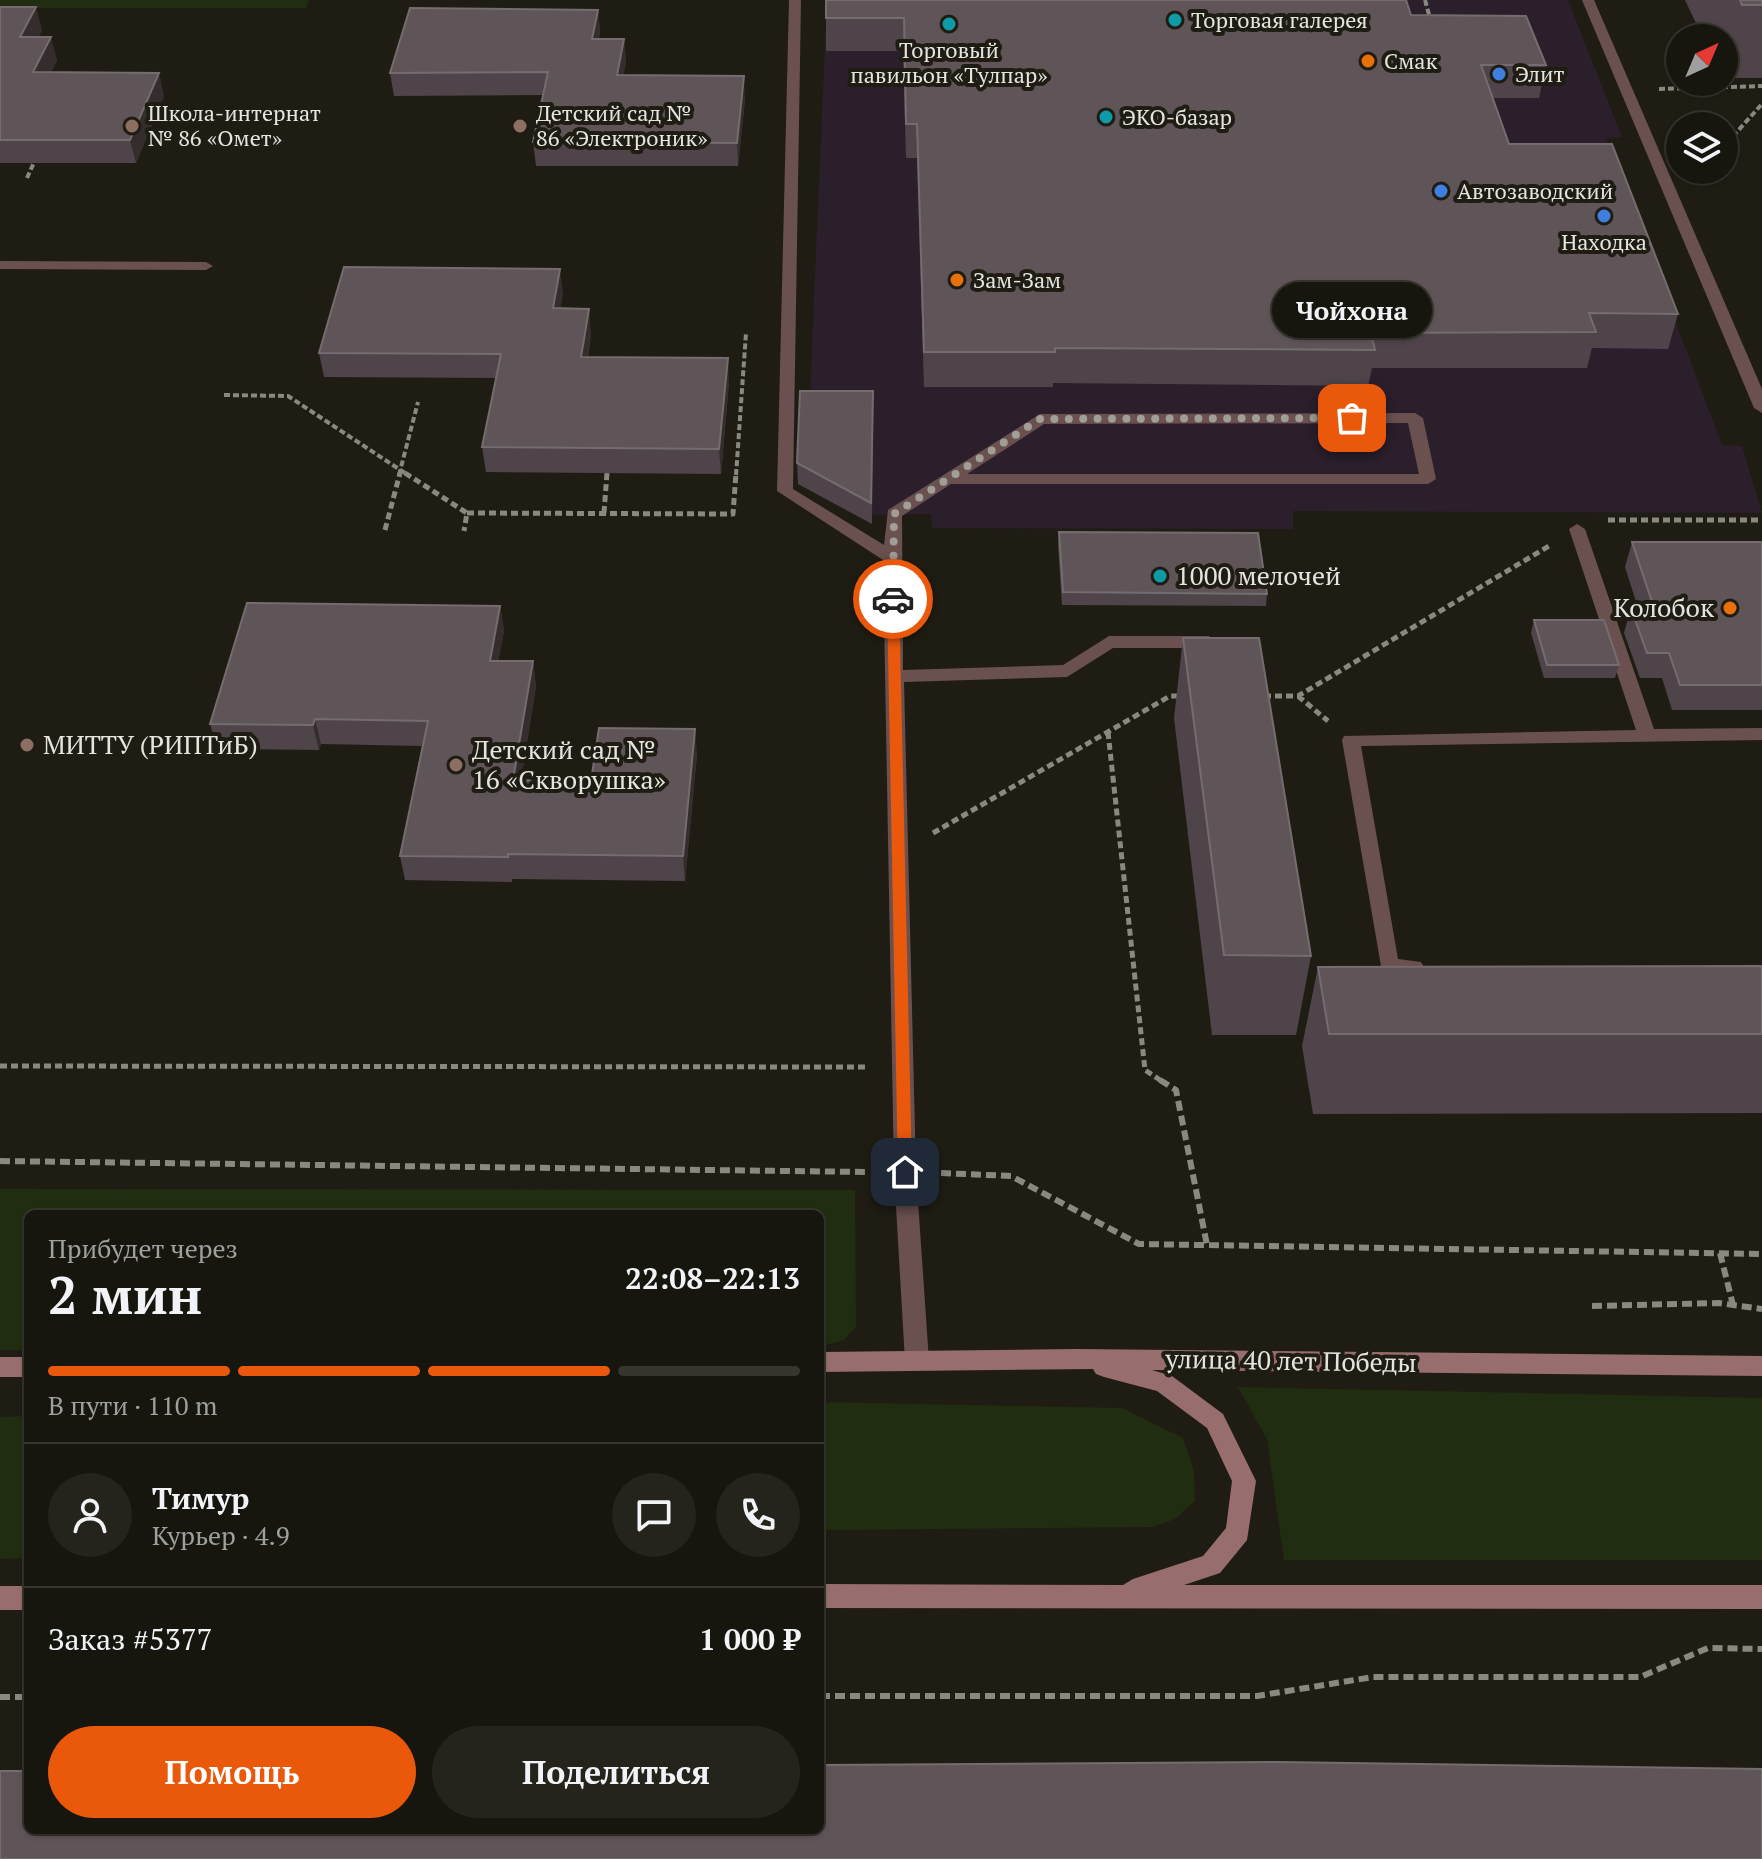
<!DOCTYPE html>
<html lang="ru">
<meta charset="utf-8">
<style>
:root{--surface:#17160e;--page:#24231c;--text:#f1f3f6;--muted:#9e9f9e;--line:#36352e;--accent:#ea580c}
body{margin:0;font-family:"PT Serif",serif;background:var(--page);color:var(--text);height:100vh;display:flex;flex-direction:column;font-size:30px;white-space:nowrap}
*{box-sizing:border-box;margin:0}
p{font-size:26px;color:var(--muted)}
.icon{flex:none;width:44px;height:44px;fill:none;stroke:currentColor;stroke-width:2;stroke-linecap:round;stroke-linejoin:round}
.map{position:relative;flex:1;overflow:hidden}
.side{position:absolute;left:24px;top:1210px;width:800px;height:624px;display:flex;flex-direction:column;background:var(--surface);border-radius:12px;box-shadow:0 2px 6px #0004,0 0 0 2px var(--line)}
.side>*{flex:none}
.needle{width:52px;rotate:44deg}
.buttons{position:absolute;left:1666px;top:24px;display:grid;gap:16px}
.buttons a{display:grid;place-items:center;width:72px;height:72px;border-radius:50%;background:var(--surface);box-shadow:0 2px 6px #0004,0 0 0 2px var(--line);font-size:40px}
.pin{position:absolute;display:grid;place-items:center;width:68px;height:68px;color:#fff;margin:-34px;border-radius:16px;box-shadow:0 4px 12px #0006}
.courier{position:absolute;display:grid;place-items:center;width:80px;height:80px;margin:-40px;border:6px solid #ea580c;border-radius:50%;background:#fff;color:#222;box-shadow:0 2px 10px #0007}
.bubble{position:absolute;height:56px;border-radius:28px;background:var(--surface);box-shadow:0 2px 6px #0004,0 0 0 2px var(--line);font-size:26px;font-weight:700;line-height:56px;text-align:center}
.summary em{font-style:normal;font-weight:700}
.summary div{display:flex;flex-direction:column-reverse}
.summary{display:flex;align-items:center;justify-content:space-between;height:136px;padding:0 24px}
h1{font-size:52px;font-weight:700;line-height:60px}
.bar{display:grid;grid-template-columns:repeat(4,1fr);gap:12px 8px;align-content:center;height:96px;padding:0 24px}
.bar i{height:10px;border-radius:6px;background:var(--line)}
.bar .on{background:var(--accent)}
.bar p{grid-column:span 4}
.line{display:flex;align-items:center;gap:20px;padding:0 24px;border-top:2px solid var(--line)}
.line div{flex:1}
.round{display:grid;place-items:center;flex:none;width:84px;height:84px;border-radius:42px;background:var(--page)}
.cta{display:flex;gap:16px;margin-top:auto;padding:16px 24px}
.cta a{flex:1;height:92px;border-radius:48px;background:var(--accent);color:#fff;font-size:32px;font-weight:700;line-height:92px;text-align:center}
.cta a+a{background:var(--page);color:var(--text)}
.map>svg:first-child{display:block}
</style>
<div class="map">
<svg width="1762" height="1859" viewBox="0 0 1762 1859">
<rect width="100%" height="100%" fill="#1f1d13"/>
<path fill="#2b1f2c" d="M 827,0 L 1568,0 L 1622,137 L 1606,138 L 1722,445 L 1742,446 L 1762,513 L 1293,511 L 1293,529 L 932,528 L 931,514 L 863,515 L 806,486 Z"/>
<path fill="#202d10" d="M 0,0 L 309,0 L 306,8 L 0,8 Z
M 0,1189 L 855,1190 L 856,1327 L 844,1340 L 820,1347 L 820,1214 L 28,1214 L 28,1350 L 0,1350 Z
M 1238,1387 L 1762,1398 L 1762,1560 L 1284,1560 L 1267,1439 Z
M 820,1402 L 1122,1408 L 1183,1438 L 1194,1471 L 1195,1501 L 1175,1519 L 1152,1527 L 820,1530 Z
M 28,1416 L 28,1558 L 0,1559 L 0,1417 Z"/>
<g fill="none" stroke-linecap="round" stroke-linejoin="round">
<path stroke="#8a8980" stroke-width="4" stroke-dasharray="6 3" stroke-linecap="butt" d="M 1425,0 L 1430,18
M 1659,89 L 1762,86
M 1724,139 L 1735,134 L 1762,104
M 27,178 L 36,158
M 224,395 L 288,396 L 408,475
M 399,475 L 418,402
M 736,475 L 746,333"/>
<path stroke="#8a8980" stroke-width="5" stroke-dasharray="7 4" stroke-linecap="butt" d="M 405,473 L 467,513 L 464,531
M 467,513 L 733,514 L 736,473
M 604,513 L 607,473
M 1608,520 L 1762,520
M 385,530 L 400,473
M 1264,696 L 1298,696 L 1549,546
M 1298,696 L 1328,721
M 1108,732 L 1145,1070 L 1163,1082
M 933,833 L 1170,696 L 1182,696
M 0,1066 L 865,1067"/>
<path stroke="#8a8980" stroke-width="6" stroke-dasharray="10 5" stroke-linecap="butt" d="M 1160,1080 L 1176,1090 L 1207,1245
M 0,1161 L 867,1172
M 941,1173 L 1011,1176 L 1139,1244 L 1762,1254
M 1720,1253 L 1733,1305
M 1592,1306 L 1719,1303 L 1762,1309
M 820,1696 L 1257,1696 L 1373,1677 L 1640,1677 L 1708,1648 L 1762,1649
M 0,1697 L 28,1697"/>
<path fill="#6a5150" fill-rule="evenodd" d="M 789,0 L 801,0 L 793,489 L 884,545 L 888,510 L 1040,414 L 1415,413 L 1423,418 L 1436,479 L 1428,484 L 951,484 L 902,516 L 903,670 L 1063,665 L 1109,636 L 1209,636 L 1218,642 L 1209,648 L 1113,648 L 1067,677 L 904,682 L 916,1172 L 929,1361 L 925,1368 L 917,1371 L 909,1368 L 905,1361 L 894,1172 L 883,560 L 777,491 ZM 1408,423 L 1419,474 L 967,474 L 1044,424 Z
M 0,261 L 206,262 L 213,266 L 206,270 L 0,269 Z
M 1577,524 L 1585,529 L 1654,729 L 1762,728 L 1762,740 L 1361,746 L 1398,959 L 1421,962 L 1424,967 L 1421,972 L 1382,972 L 1342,740 L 1344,736 L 1636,730 L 1569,529 Z"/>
<path fill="#6a5150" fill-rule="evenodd" d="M 1582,0 L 1594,0 L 1762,389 L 1762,413 L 1754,408 Z"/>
<path fill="#976e6d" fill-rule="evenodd" d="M 1076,1349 L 1762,1356 L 1762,1376 L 1152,1370 L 1172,1376 L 1223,1414 L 1256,1481 L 1247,1540 L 1220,1573 L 1184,1585 L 1762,1585 L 1762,1609 L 820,1608 L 820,1584 L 1123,1585 L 1133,1579 L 1203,1556 L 1226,1528 L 1232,1481 L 1207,1428 L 1157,1391 L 1104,1377 L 1096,1374 L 1093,1369 L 820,1372 L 820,1352 Z
M 0,1357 L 28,1357 L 28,1377 L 0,1377 Z
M 0,1586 L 28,1586 L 28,1610 L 0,1610 Z"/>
</g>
<path fill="#4e4449" d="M 1685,0 L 1762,0 L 1762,78 L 1724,78 L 1724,38 L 1703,38 Z
M 0,7 L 42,30 L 38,37 L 57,60 L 51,72 L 164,96 L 136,163 L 0,163 Z
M 598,10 L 600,32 L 599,39 L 624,39 L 626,62 L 623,75 L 745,99 L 738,166 L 536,166 L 533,142 L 543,95 L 394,96 L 390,73 Z
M 1411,15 L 1546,65 L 1539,98 L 1493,98 L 1509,144 L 1678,314 L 1668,349 L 1592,348 L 1587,368 L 1372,368 L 1368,386 L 1053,383 L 1053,387 L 924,387 L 917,158 L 906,158 L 903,51 L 826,51 L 826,18 Z
M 563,293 L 560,309 L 591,333 L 588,357 L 729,382 L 721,474 L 486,472 L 482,447 L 496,378 L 324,377 L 319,353 Z
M 873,391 L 872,524 L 798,484 L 797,463 Z
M 1059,532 L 1267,594 L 1266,606 L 1062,605 L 1058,545 Z
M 1632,542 L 1762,542 L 1762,710 L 1672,710 L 1662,678 L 1640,678 L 1624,633 L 1631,608 L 1638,608 L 1625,567 Z
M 500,606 L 504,631 L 498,661 L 533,661 L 536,686 L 521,780 L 591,781 L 697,754 L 685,881 L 512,879 L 512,882 L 405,880 L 400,856 L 422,746 L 321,744 L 319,750 L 217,749 L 210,724 Z
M 1534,620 L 1619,665 L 1615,678 L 1544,678 L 1531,633 Z
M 1183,638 L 1311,956 L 1296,1035 L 1212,1035 L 1174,718 Z
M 1762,966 L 1762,1113 L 1313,1114 L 1302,1046 L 1318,967 Z"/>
<path fill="#352d2d" d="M 36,7 L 42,30 L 26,60 L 20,37 Z
M 598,10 L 600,32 L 594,62 L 592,39 Z
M 51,37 L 57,60 L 39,95 L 33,72 Z
M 624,39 L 626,62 L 619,98 L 617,75 Z
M 159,73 L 164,96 L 136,163 L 130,140 Z
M 744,76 L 745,99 L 738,166 L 737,143 Z
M 560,269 L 563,293 L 556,333 L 553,308 Z
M 589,309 L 591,333 L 584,381 L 581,357 Z
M 728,358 L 729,382 L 721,474 L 719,449 Z
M 500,606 L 504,631 L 494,686 L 490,661 Z
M 533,661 L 536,686 L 517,805 L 513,780 Z
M 315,719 L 321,744 L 319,750 L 313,725 Z
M 695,729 L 697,754 L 685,881 L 683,856 Z"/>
<path fill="#5f5559" stroke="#746c6e" stroke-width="2" d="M 826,0 L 1406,0 L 1411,15 L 1526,16 L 1546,65 L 1481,65 L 1509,144 L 1612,144 L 1678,314 L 1589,313 L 1596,332 L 1371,333 L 1375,350 L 1055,348 L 1055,352 L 924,352 L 917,124 L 906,124 L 904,18 L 826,18 Z
M 1740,0 L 1762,0 L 1762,5 L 1742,5 Z
M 0,7 L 36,7 L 20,37 L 51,37 L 33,72 L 159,73 L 130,140 L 0,140 Z
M 410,8 L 598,10 L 592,39 L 624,39 L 617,75 L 744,76 L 737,143 L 533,142 L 548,72 L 390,73 Z
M 344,267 L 560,269 L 553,308 L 589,309 L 581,357 L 728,358 L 719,449 L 482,447 L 501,354 L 319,353 Z
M 800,391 L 873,391 L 871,503 L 797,463 Z
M 1059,532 L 1258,533 L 1267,594 L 1063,592 Z
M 1632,542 L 1762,542 L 1762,685 L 1680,685 L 1669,653 L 1647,653 L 1631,608 L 1654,608 Z
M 247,603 L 500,606 L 490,661 L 533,661 L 513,780 L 591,781 L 599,728 L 695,729 L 683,856 L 508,854 L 508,857 L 400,856 L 428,721 L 315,719 L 313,725 L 210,724 Z
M 1534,620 L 1604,620 L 1619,665 L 1547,665 Z
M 1183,638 L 1259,638 L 1311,956 L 1224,955 Z
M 1762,966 L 1762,1034 L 1329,1034 L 1318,967 Z
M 1277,1762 L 1762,1769 L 1762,1859 L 0,1859 L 0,1771 L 28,1771 L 28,1830 L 820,1830 L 820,1765 Z"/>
<path fill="#ea580c" d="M 893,595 L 899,599 L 912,1172 L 905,1178 L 898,1172 L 887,599 Z"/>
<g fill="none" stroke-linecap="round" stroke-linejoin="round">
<path stroke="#a09e96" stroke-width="8" stroke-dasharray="0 14.4" d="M 893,599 L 894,514 L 1040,419 L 1352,418"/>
</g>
<g fill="#0f9aa8" stroke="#1f1d13" stroke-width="3">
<circle cx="1175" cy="20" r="8"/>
<circle cx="949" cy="24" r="8"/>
<circle cx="1106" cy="117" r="8"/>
<circle cx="1160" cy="576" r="8"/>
</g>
<g fill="#e8710a" stroke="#1f1d13" stroke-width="3">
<circle cx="1368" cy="61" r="8"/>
<circle cx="957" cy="280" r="8"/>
<circle cx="1730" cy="608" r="8"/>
</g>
<g fill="#3f7fe0" stroke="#1f1d13" stroke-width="3">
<circle cx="1499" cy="74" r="8"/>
<circle cx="1441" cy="191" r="8"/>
<circle cx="1604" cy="216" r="8"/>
</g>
<g fill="#8d6e63" stroke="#1f1d13" stroke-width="3">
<circle cx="132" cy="126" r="8"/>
<circle cx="520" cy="126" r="8"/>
<circle cx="27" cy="745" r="8"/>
<circle cx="456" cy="765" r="8"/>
</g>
<g text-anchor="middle" stroke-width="8" stroke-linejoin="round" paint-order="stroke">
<g font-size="22" fill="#e5e4dd" stroke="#1f1d13" text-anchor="start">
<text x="1191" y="28">Торговая галерея</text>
<text x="949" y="58" text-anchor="middle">Торговый<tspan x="949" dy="25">павильон «Тулпар»</tspan></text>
<text x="1384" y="69">Смак</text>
<text x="1515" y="82">Элит</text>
<text x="148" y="121">Школа-интернат<tspan x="148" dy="25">№ 86 «Омет»</tspan></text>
<text x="536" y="121">Детский сад №<tspan x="536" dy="25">86 «Электроник»</tspan></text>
<text x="1122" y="125">ЭКО-базар</text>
<text x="1457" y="199">Автозаводский</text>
<text x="1604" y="250" text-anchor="middle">Находка</text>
<text x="973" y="288">Зам-Зам</text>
</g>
<g font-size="26" fill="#e5e4dd" stroke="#1f1d13" text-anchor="start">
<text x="1176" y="585">1000 мелочей</text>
<text x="1714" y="617" text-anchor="end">Колобок</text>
<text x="43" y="754">МИТТУ (РИПТиБ)</text>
<text x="472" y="759">Детский сад №<tspan x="472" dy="30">16 «Скворушка»</tspan></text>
</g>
<g font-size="26" fill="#e5e4dd" stroke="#1f1d13">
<text transform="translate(1291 1361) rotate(1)" y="9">улица 40 лет Победы</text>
</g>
</g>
</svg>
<div class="buttons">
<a><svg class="needle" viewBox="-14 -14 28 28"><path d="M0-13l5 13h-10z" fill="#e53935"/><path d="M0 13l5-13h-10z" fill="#9e9f9e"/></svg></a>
<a><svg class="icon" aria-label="layers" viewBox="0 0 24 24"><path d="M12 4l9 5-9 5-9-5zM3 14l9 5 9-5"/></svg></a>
</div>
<div class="pin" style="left:1352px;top:418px;background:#ea580c"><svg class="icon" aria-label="bag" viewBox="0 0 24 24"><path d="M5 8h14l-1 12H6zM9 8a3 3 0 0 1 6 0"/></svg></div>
<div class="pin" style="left:905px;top:1172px;background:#1f2937"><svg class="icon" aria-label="home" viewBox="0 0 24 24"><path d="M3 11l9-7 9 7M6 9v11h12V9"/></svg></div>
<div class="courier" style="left:893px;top:599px"><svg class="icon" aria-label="car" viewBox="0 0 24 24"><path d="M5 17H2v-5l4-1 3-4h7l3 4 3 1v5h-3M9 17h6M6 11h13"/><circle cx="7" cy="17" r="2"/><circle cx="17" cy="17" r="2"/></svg></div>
<div class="bubble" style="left:1272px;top:282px;width:160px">Чойхона</div>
<section class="side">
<div class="summary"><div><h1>2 мин</h1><p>Прибудет через</p></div><em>22:08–22:13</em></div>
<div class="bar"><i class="on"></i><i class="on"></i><i class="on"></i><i></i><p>В пути · 110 m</p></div>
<div class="line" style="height:144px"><a class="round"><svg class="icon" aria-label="person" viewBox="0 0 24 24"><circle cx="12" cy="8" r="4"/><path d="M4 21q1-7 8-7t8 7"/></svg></a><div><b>Тимур</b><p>Курьер · 4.9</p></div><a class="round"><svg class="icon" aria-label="chat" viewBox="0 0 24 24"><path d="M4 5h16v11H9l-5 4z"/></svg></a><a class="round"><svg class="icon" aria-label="phone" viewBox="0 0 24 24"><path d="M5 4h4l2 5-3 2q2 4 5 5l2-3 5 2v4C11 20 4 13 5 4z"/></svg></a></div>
<div class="line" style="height:104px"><div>Заказ #5377</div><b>1 000 ₽</b></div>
<div class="cta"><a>Помощь</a><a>Поделиться</a></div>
</section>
</div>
